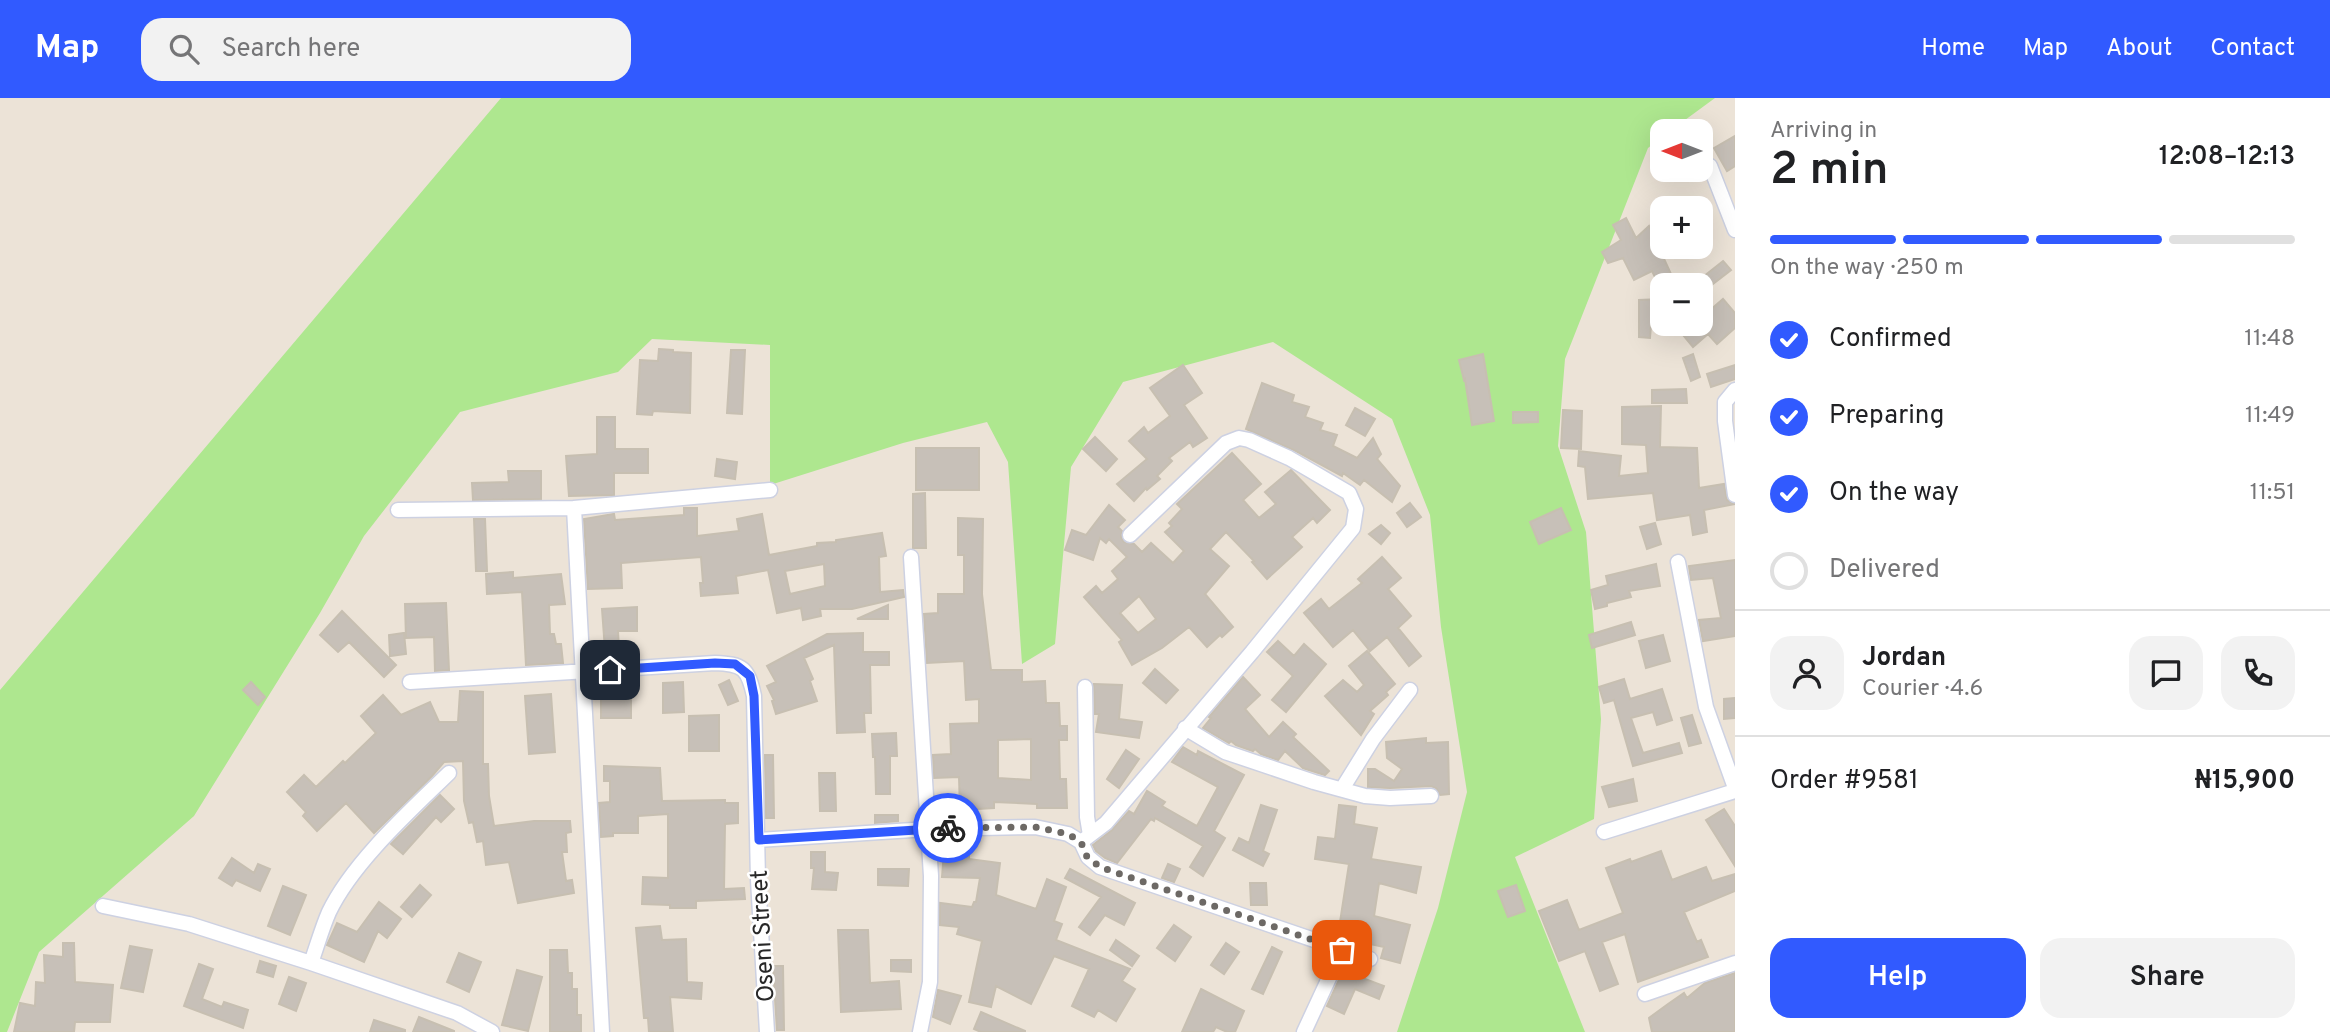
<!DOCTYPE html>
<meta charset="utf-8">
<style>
:root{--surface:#fff;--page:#f2f2f2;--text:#202124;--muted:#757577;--line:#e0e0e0;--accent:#315aff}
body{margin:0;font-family:Overpass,sans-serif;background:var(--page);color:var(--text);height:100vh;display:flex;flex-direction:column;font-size:26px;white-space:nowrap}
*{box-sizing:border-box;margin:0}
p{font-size:23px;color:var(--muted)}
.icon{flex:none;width:38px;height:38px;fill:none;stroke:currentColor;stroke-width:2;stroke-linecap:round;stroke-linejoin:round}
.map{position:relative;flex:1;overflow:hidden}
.sheet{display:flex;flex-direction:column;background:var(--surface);width:595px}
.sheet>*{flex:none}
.needle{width:46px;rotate:270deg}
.tools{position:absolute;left:1650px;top:21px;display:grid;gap:14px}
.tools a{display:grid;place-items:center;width:63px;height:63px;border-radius:14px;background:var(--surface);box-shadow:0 7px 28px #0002;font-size:35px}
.pin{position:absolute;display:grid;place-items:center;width:60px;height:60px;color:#fff;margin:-30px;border-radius:14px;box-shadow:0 4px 10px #0006}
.courier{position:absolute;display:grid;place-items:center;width:70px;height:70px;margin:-35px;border:5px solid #315aff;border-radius:50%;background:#fff;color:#222;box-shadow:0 2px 9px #0007}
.head em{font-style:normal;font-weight:600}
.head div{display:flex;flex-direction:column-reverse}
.head{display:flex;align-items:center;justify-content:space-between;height:119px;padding:0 35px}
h1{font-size:46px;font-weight:600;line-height:52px}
.bar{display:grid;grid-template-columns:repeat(4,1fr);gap:10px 7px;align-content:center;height:84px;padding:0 35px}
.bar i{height:9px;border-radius:5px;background:var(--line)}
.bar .current{background:var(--accent)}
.bar p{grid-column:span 4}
.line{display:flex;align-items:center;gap:18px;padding:0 35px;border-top:2px solid var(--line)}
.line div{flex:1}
.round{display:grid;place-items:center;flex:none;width:74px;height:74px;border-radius:21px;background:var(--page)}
ol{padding:0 35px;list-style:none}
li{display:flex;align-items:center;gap:21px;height:77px}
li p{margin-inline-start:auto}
li .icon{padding:7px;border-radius:50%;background:var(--accent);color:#fff;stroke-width:4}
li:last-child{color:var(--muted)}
li i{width:38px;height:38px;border:4px solid var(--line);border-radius:50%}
.button{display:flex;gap:14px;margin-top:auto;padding:14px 35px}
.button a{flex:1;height:80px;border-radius:21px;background:var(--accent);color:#fff;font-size:28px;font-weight:600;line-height:80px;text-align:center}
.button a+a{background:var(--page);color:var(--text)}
header{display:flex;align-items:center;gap:42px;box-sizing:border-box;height:98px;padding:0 35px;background:var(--accent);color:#fff}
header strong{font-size:33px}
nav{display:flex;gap:38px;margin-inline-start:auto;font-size:24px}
.search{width:490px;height:63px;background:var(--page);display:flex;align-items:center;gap:18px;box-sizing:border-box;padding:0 24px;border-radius:21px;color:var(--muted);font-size:26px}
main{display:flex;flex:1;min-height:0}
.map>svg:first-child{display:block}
</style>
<header>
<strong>Map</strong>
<div class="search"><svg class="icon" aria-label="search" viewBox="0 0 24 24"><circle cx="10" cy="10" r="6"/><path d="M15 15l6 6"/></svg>Search here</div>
<nav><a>Home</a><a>Map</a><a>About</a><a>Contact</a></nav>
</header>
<main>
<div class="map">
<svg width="1735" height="934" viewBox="0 0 1735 934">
<rect width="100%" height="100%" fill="#ece3d7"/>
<path fill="#aee78f" d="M 501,0 L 1715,0 L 1670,33 L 1662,33 L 1662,39 L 1648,50 L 1565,261 L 1558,348 L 1586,434 L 1601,621 L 1594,721 L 1515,759 L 1585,934 L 1397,934 L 1438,810 L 1467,694 L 1441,529 L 1430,417 L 1392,321 L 1273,244 L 1123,284 L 1071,369 L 1055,546 L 1022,566 L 1008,364 L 987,324 L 903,345 L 770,387 L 770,247 L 652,241 L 618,274 L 460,314 L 364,438 L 320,515 L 194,718 L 39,854 L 7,934 L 0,934 L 0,592 Z"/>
<path fill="#c7c0b8" stroke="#c7bfb1" stroke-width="2" fill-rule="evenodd" d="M 1735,38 L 1735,68 L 1727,73 L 1714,50 Z
M 1626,120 L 1636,140 L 1649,128 L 1676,187 L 1659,187 L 1652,173 L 1634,182 L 1623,160 L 1608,165 L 1602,154 L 1621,142 L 1613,127 Z
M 1723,163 L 1731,172 L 1705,192 L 1698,183 Z
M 1662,201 L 1662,226 L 1651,227 L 1650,240 L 1639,239 L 1639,202 Z
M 1723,201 L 1735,215 L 1735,230 L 1717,246 L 1708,236 L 1693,249 L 1674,226 L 1701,226 L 1701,220 Z
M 659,251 L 673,252 L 673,254 L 691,255 L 690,315 L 653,313 L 652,317 L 637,316 L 640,262 L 658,263 Z
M 731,252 L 745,252 L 742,316 L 727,315 Z
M 1483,256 L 1494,323 L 1472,327 L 1465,281 L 1464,282 L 1459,262 Z
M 1693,256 L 1700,279 L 1691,283 L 1683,260 Z
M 1183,267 L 1202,295 L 1184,307 L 1207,340 L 1193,349 L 1190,344 L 1169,360 L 1172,363 L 1157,378 L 1160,381 L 1147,392 L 1146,390 L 1134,403 L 1117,386 L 1147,361 L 1129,343 L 1144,329 L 1148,335 L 1170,318 L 1150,290 Z
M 1735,267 L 1735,281 L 1711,289 L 1707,276 Z
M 1262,285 L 1294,297 L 1292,304 L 1309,309 L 1305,319 L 1323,325 L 1320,332 L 1337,337 L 1333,348 L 1357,360 L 1373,340 L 1381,356 L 1377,361 L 1400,388 L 1392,404 L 1364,382 L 1360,387 L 1343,375 L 1342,378 L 1296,353 L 1246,331 Z
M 1686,291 L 1687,305 L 1652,305 L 1652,292 Z
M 1661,308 L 1660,349 L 1697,350 L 1699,390 L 1724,386 L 1727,402 L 1735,406 L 1704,412 L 1707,434 L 1693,437 L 1690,417 L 1657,422 L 1653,395 L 1588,401 L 1585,369 L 1578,368 L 1579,353 L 1621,358 L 1619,378 L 1648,375 L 1646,347 L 1622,346 L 1622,309 Z
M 1355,310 L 1375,321 L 1365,338 L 1346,327 Z
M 1563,312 L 1582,313 L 1581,351 L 1561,350 Z
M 1513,314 L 1538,314 L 1538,324 L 1513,325 Z
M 597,319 L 615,319 L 615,351 L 648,351 L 648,375 L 614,375 L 614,397 L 569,398 L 566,358 L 597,356 Z
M 1095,339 L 1117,361 L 1106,373 L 1083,351 Z
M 916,350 L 979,350 L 979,392 L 916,392 Z
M 1232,355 L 1261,386 L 1243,402 L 1259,420 L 1276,406 L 1265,394 L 1291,372 L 1330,412 L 1317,425 L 1313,420 L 1292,439 L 1302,449 L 1267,481 L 1252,464 L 1254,463 L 1226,434 L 1210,451 L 1229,468 L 1205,496 L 1233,529 L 1222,539 L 1220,537 L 1207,549 L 1189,529 L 1162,550 L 1132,567 L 1119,544 L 1122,542 L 1084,499 L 1096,488 L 1102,495 L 1118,481 L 1112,473 L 1127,459 L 1109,441 L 1106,445 L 1100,440 L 1093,462 L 1065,452 L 1072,432 L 1086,437 L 1109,407 L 1125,422 L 1118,429 L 1122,433 L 1121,439 L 1124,444 L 1134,446 L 1142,454 L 1151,445 L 1173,465 L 1184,453 L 1165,434 L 1172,428 L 1169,425 L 1182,411 L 1177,406 ZM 1139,498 L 1156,521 L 1138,535 L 1120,515 Z
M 717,361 L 737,364 L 735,381 L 715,378 Z
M 508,373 L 541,373 L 541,401 L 473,402 L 472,385 L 509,384 Z
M 925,395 L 926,450 L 913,450 L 913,396 Z
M 1410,405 L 1421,419 L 1407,429 L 1397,415 Z
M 684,410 L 697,410 L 697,438 L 739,433 L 737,421 L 762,416 L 769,457 L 817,448 L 817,445 L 836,444 L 836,442 L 882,435 L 886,458 L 879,459 L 880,494 L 903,492 L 904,499 L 852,511 L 820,511 L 821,518 L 803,522 L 801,510 L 777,515 L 768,472 L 736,478 L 738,495 L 701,498 L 700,485 L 703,485 L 701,459 L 621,465 L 622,490 L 588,491 L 584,421 L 614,416 L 615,422 L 684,417 ZM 824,466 L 825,488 L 790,496 L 785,473 Z
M 1561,410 L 1571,432 L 1539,446 L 1530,424 Z
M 958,420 L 983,421 L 982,496 L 991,572 L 1022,572 L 1022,584 L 1045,583 L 1046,605 L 1059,605 L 1060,628 L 1067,628 L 1067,642 L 1059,642 L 1060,681 L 1066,681 L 1067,710 L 1037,710 L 1037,706 L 994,704 L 994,710 L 960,712 L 959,679 L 934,680 L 933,657 L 951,656 L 950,626 L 979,625 L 979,601 L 966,602 L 964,563 L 927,565 L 924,516 L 938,515 L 938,496 L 964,496 L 964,457 L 958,457 ZM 1031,641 L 1031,682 L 998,680 L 998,642 Z
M 474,421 L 485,421 L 487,473 L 476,473 Z
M 1655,425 L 1661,446 L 1647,451 L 1640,429 Z
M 1381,427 L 1390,435 L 1381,446 L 1369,436 Z
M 1382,459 L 1401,480 L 1388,491 L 1411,518 L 1398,530 L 1421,558 L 1409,568 L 1387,539 L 1370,553 L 1353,532 L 1333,549 L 1304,515 L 1321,501 L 1329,511 L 1362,485 L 1358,481 Z
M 1735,462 L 1735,538 L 1703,543 L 1699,522 L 1721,520 L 1713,480 L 1691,482 L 1689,468 Z
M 1656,466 L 1660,488 L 1629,493 L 1631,499 L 1607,505 L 1607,508 L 1595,511 L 1591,492 L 1608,487 L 1606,478 Z
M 513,474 L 513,480 L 561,476 L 565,506 L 549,507 L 550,536 L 554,536 L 556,546 L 561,546 L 563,565 L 526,567 L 522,494 L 487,496 L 486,476 Z
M 446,505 L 449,572 L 435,573 L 434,539 L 406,540 L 405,506 Z
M 888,507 L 888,521 L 857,521 Z
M 637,509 L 637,533 L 618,533 L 619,552 L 605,552 L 602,511 Z
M 342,513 L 396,567 L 384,579 L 349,544 L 338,554 L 320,537 Z
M 1631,524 L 1635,537 L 1592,550 L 1589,537 Z
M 404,535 L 406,556 L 390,558 L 389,537 Z
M 863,535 L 863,554 L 889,554 L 889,567 L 870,567 L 871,615 L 864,615 L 865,634 L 837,635 L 834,547 L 804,560 L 813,581 L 810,583 L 817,603 L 776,616 L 772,603 L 774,602 L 767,588 L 776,584 L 767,568 L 827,536 Z
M 1663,537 L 1670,563 L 1646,570 L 1639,543 Z
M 1278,543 L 1294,558 L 1304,546 L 1326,566 L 1286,614 L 1272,602 L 1293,578 L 1267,554 Z
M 1367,553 L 1395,586 L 1386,594 L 1388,597 L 1370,613 L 1374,616 L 1361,637 L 1325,598 L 1343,582 L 1357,594 L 1364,587 L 1349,568 Z
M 1155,571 L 1178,592 L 1166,605 L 1143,585 Z
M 1243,579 L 1260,597 L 1245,611 L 1269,639 L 1283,624 L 1296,636 L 1293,639 L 1329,673 L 1325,677 L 1303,670 L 1285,653 L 1278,662 L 1261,656 L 1255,651 L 1253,653 L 1236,647 L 1231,643 L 1229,645 L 1203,630 L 1211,620 L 1209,619 Z
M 1624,581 L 1630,601 L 1662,591 L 1672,622 L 1657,627 L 1653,614 L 1631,620 L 1643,655 L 1679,645 L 1682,655 L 1633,668 L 1614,602 L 1604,605 L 1599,589 Z
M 729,582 L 738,603 L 728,607 L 719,587 Z
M 251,584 L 265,599 L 258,607 L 243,592 Z
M 683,584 L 684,614 L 663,615 L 663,585 Z
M 1094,586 L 1122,587 L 1119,621 L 1142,624 L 1139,640 L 1096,634 L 1099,616 L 1095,616 Z
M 601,590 L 631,590 L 631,620 L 601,620 Z
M 460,593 L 483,594 L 483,666 L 488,666 L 489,698 L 494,728 L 534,723 L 570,723 L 571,734 L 566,735 L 567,754 L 562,754 L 566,783 L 572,782 L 574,795 L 518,805 L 509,764 L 486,767 L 483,743 L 477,744 L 473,724 L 469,725 L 464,703 L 463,663 L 444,664 L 432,678 L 374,735 L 346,705 L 317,733 L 303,718 L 306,714 L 287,694 L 304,677 L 316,689 L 343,663 L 345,665 L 376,635 L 361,618 L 383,597 L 401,617 L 430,604 L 439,624 L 458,624 Z
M 551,596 L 555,654 L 529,656 L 525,598 Z
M 1735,600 L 1735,620 L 1724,621 L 1724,601 Z
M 719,617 L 719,653 L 689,653 L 689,618 Z
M 1692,617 L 1701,645 L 1689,648 L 1681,620 Z
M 896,635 L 897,658 L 890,658 L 890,696 L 876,696 L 875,659 L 873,659 L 872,636 Z
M 1426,640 L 1426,645 L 1448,644 L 1449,696 L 1440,697 L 1436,690 L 1431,688 L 1390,690 L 1368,689 L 1368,671 L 1375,671 L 1394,683 L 1402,671 L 1387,660 L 1386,644 Z
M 1183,649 L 1197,657 L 1198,653 L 1244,677 L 1214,733 L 1225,740 L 1203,778 L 1190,769 L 1203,748 L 1155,720 L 1154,723 L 1151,721 L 1117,765 L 1105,760 L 1096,753 L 1093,747 L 1112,732 L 1129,713 L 1134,716 L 1147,693 L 1165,704 L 1162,708 L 1197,728 L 1218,689 L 1172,664 Z
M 1126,652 L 1139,661 L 1119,690 L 1107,681 Z
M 765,657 L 773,657 L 774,720 L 766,720 Z
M 604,668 L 660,670 L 662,703 L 725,702 L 725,705 L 738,705 L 738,725 L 725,726 L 724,791 L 744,790 L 745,801 L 696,803 L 696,810 L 670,810 L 670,807 L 642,806 L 643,779 L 668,780 L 668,716 L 638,718 L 638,735 L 613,735 L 613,738 L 601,739 L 599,705 L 610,704 L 610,683 L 604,683 Z
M 819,675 L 835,675 L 836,713 L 820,713 Z
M 1633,681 L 1637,703 L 1609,709 L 1602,689 Z
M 440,697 L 454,711 L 441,724 L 436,719 L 403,756 L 391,746 Z
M 1261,707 L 1277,712 L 1263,753 L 1269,756 L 1263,768 L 1233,752 L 1239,740 L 1249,745 Z
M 1339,707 L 1356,709 L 1354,726 L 1377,730 L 1371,761 L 1421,769 L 1416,795 L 1379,785 L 1374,818 L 1410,827 L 1400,865 L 1381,860 L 1384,849 L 1348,841 L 1353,831 L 1340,824 L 1349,766 L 1315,761 L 1318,739 L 1335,741 Z
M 1724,711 L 1735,728 L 1735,768 L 1706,722 Z
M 875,717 L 898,717 L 898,723 L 875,725 Z
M 945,741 L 969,742 L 969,761 L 1000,765 L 996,797 L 1036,811 L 1047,781 L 1066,789 L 1054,823 L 1062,826 L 1056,842 L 1130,871 L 1122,883 L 1135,891 L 1116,923 L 1098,912 L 1094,919 L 1072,908 L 1089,871 L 1054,858 L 1031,906 L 996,888 L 991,909 L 969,904 L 982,843 L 957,836 L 959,829 L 940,827 L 940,805 L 972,809 L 974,804 L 976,804 L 980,780 L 942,779 Z
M 1661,753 L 1672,782 L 1706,769 L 1712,783 L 1735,776 L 1735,793 L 1684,814 L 1697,844 L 1701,842 L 1708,859 L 1638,884 L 1625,836 L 1602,844 L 1618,886 L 1600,893 L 1585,853 L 1559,863 L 1539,813 L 1567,802 L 1579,832 L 1623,815 L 1606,770 L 1630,761 L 1631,764 Z
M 811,754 L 825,754 L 825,774 L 838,775 L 836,792 L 812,791 L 814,770 L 811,770 Z
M 232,760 L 254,775 L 258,766 L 270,771 L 260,793 L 236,782 L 232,788 L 219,780 Z
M 1168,766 L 1180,771 L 1174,784 L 1162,780 Z
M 878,771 L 909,771 L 908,788 L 878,787 Z
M 1070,771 L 1135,805 L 1124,827 L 1105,817 L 1090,837 L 1079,829 L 1101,799 L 1065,780 Z
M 1250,785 L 1266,785 L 1267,807 L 1251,807 Z
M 420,787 L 431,797 L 412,819 L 401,809 Z
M 1516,787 L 1525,813 L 1508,819 L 1498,793 Z
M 283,788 L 306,797 L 290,837 L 268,828 Z
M 379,804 L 401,821 L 387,840 L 378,833 L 364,864 L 327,847 L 337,825 L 357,834 Z
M 1174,827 L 1191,839 L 1175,863 L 1157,850 Z
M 660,828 L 662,842 L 686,841 L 687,884 L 702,885 L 701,901 L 670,899 L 673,934 L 649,934 L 648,920 L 644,920 L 636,830 Z
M 838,832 L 868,832 L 870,885 L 899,883 L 901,911 L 841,914 Z
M 1116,842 L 1139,858 L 1132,868 L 1110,852 Z
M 63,845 L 74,845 L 75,884 L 113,887 L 110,924 L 75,924 L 74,934 L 14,934 L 20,905 L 35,908 L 36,884 L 45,885 L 44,857 L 63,859 Z
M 1226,845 L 1239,854 L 1224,876 L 1211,867 Z
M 130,848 L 152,852 L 143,894 L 121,890 Z
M 1272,849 L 1282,854 L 1263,896 L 1252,891 Z
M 550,852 L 567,852 L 568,875 L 572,875 L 572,891 L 577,891 L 577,917 L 581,917 L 581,934 L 550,934 Z
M 459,855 L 481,864 L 469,894 L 447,884 Z
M 891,862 L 911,862 L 911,874 L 891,873 Z
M 260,863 L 276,868 L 273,879 L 257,874 Z
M 199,866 L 213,871 L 202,901 L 222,909 L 224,904 L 248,912 L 243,930 L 184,908 Z
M 773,868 L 783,868 L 784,932 L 777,932 Z
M 517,872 L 542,879 L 528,933 L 502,927 Z
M 1342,875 L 1351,879 L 1352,876 L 1384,888 L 1379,901 L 1355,891 L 1344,916 L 1327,908 Z
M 1735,875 L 1735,934 L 1652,934 L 1649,920 L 1668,906 L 1684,895 L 1687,900 L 1705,885 Z
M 289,879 L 306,885 L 296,913 L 279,906 Z
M 1201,891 L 1244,913 L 1235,934 L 1227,934 L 1216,929 L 1213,934 L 1182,934 Z
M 938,892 L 961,898 L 950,926 L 933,919 Z
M 981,914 L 1025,933 L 1025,934 L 981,934 L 974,931 Z
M 419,919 L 454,933 L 454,934 L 413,934 Z
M 374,922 L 405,932 L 405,934 L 370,934 Z"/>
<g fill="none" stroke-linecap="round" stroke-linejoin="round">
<defs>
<path id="minor" d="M 1710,68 L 1735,132
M 1735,292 L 1725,304 L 1725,323 L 1735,397
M 574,410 L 770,392
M 398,412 L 574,410 L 602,934
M 911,459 L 931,778 L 930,884 L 920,934
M 1678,464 L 1706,609 L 1735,690
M 410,584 L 715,565 C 743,566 748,570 754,598 L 758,782 L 767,934
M 1085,589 L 1087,719 L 1090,737
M 1185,630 L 1225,654 L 1314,684 L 1365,698 L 1390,700 L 1431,698
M 1342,691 L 1373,641 L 1410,592
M 1604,734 L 1735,693
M 759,742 L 928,731 L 1035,729 L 1068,736 L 1081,744 L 1088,759 L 1100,769 L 1370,861
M 1081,744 L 1106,725 L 1252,554 L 1353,430 L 1356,411 L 1349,395 L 1289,360 L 1249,342 L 1239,340 L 1226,345 L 1130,437
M 103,808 L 189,826 L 311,865 L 457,915 L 492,934
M 311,865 C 317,848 322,830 329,814 C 353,764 410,713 449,675
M 1645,896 L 1735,865
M 1304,934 L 1342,852"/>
</defs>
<use href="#minor" stroke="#cdd1e2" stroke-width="17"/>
<use href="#minor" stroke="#fff" stroke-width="14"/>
</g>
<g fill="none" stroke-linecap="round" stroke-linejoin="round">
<path stroke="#6d6965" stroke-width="7" stroke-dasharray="0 12.6" d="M 948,730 L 1035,729 L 1068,736 L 1081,744 L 1087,759 L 1100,769 L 1342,852"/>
<path stroke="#315aff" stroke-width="9" d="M 610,572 L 715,565 L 735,566 L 750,578 L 754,598 L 759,742 L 948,730"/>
</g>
<g text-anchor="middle" stroke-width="5" stroke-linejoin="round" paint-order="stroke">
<g font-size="24" fill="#282828" stroke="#fff">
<text transform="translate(762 838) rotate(-93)" y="8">Oseni Street</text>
</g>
</g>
</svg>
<div class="tools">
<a><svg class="needle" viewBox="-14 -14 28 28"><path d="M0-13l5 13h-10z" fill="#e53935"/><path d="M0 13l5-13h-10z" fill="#757577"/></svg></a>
<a>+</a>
<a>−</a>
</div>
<div class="pin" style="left:1342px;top:852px;background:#ea580c"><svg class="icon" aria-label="bag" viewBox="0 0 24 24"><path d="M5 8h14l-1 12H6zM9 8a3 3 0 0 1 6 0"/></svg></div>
<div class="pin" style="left:610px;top:572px;background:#1f2937"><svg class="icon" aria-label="home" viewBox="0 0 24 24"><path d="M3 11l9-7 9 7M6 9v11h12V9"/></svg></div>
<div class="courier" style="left:948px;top:730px"><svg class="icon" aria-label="bike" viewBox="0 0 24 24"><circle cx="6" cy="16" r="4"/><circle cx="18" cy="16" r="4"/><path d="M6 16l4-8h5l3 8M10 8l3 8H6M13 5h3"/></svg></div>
</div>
<section class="sheet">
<div class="head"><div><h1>2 min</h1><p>Arriving in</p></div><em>12:08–12:13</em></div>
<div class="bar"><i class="current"></i><i class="current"></i><i class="current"></i><i></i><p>On the way · 250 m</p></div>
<ol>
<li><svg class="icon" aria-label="check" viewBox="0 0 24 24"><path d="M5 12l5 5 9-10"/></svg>Confirmed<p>11:48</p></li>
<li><svg class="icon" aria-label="check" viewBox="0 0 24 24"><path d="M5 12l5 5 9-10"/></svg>Preparing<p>11:49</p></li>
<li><svg class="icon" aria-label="check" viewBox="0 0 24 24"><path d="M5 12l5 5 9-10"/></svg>On the way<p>11:51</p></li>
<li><i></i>Delivered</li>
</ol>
<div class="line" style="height:126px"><a class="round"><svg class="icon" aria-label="person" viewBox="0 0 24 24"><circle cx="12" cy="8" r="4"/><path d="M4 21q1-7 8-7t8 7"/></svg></a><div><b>Jordan</b><p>Courier · 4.6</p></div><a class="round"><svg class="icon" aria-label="chat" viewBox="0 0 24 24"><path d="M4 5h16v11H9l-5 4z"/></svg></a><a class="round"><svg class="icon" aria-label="phone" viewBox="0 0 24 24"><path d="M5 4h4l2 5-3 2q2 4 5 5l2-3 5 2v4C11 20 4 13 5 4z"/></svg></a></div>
<div class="line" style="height:91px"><div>Order #9581</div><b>₦15,900</b></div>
<div class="button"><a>Help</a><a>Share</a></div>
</section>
</main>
